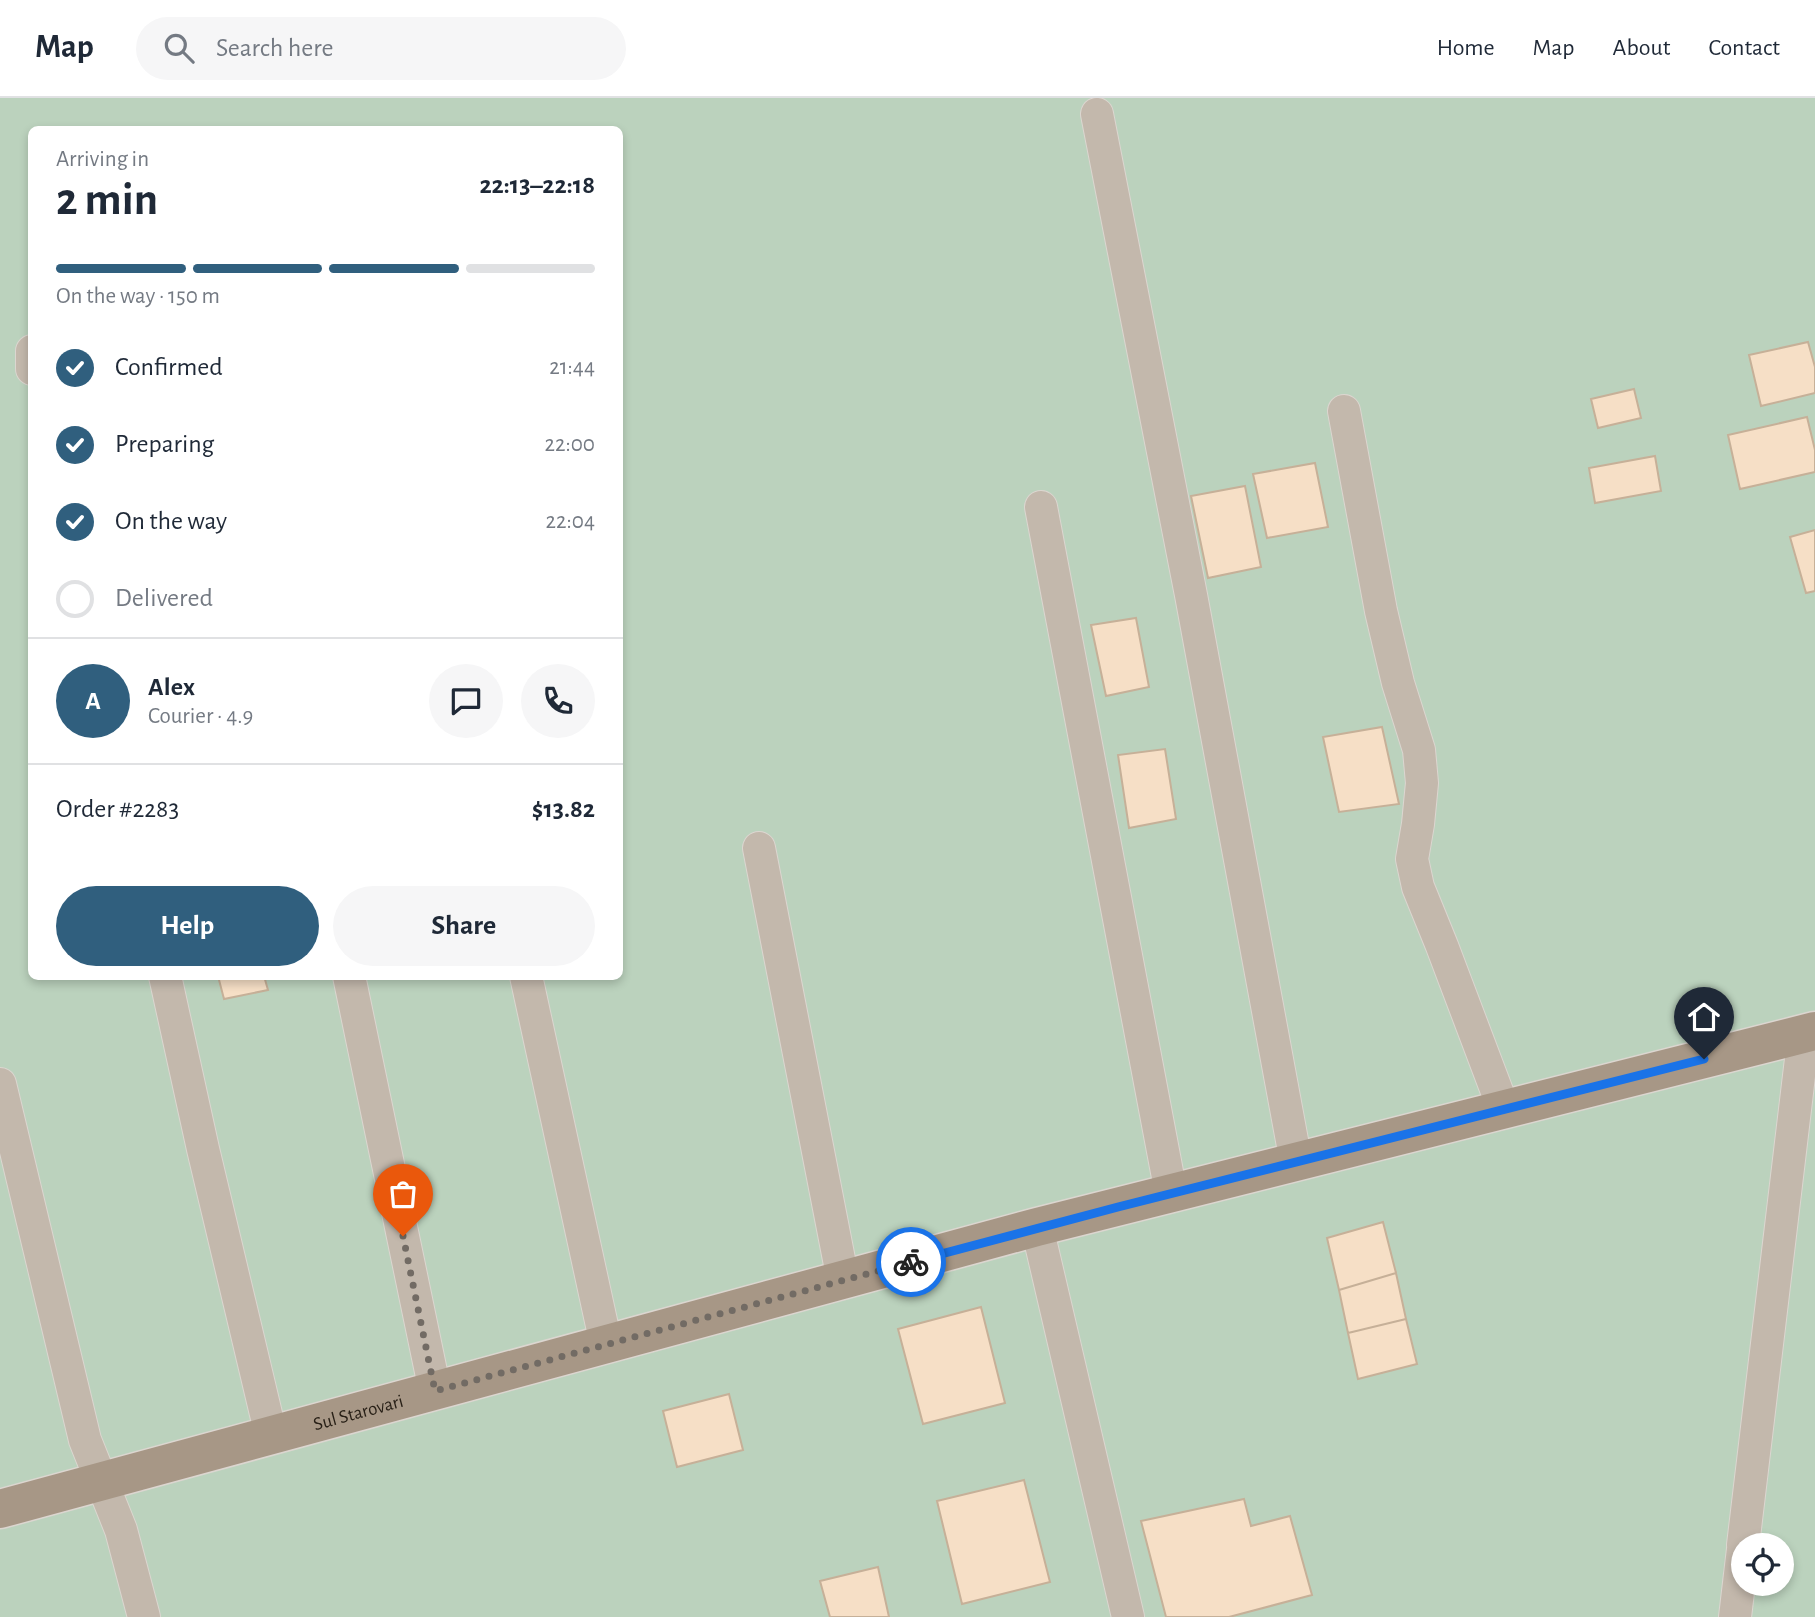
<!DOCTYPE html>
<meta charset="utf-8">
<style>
:root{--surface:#fff;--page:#f6f6f7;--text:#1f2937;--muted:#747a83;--line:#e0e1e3;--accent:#305f7e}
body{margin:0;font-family:"Alegreya Sans",sans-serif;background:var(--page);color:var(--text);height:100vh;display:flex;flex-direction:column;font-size:26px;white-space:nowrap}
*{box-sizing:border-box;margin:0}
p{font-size:23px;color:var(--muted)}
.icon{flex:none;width:38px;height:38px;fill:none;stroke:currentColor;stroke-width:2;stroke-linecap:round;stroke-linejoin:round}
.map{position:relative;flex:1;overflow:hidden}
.panel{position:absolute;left:28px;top:28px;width:595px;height:854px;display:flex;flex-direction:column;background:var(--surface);border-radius:10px;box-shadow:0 4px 10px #0003}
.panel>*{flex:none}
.buttons{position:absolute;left:1731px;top:1435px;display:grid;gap:14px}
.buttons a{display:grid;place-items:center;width:63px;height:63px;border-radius:50%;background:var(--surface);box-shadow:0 4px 10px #0003;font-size:35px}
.pin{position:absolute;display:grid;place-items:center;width:60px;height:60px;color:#fff;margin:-72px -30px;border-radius:50% 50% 50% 0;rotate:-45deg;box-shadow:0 0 7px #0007}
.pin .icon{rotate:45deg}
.courier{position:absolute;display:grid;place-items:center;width:70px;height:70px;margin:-35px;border:5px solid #1a73e8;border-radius:50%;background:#fff;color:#222;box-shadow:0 2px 9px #0007}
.overview em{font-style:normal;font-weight:600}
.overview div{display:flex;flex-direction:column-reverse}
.overview{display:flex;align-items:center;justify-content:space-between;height:119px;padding:0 28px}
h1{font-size:46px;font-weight:600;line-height:52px}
.bar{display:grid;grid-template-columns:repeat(4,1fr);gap:10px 7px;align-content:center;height:84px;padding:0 28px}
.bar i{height:9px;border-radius:5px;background:var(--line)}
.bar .selected{background:var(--accent)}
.bar p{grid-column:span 4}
.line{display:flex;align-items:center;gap:18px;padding:0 28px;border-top:2px solid var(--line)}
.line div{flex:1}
.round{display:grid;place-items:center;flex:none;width:74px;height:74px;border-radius:37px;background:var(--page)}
ol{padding:0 28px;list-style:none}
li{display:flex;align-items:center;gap:21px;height:77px}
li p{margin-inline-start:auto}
li .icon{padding:7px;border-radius:50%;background:var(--accent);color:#fff;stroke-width:4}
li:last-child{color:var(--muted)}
li i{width:38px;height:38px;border:4px solid var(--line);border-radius:50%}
.cta{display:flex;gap:14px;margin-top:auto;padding:14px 28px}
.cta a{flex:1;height:80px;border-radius:42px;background:var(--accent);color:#fff;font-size:28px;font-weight:600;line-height:80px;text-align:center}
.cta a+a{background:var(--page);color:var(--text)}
header{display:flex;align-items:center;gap:42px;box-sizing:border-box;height:98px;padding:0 35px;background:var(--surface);border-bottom:2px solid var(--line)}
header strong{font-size:33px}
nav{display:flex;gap:38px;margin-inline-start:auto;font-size:24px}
.search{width:490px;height:63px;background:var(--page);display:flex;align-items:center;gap:18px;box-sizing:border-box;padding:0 24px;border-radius:38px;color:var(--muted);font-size:26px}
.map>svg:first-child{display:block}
</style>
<header>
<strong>Map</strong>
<div class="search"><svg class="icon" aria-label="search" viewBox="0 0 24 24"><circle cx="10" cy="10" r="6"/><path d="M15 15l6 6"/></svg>Search here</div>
<nav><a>Home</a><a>Map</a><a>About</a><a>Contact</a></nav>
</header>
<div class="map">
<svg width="1815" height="1519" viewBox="0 0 1815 1519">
<rect width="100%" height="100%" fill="#fef9f4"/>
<path fill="#bbd2bd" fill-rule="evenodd" d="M 0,0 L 1815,0 L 1815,1519 L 0,1519 ZM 32,32 L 620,32 L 620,878 L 32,878 ZM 1743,1447 L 1782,1447 L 1782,1486 L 1743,1486 Z"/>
<path fill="#f6dfc6" stroke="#c6b098" stroke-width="2" d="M 1808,244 L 1815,269 L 1815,295 L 1761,308 L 1749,257 Z
M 1634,291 L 1641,320 L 1598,330 L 1591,301 Z
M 1807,319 L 1815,352 L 1815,374 L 1740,391 L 1728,337 Z
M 1655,358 L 1661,393 L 1595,405 L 1589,370 Z
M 1315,365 L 1328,429 L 1267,440 L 1253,376 Z
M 1245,388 L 1261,469 L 1208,480 L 1191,398 Z
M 1815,432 L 1815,493 L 1806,495 L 1790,439 Z
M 1136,520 L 1149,589 L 1106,598 L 1091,527 Z
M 1382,629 L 1399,706 L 1339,714 L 1323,639 Z
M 1165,651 L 1176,721 L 1129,730 L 1118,657 Z
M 218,878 L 264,878 L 268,892 L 224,901 Z
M 1383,1124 L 1396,1175 L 1339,1192 L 1327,1140 Z
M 1396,1175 L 1406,1221 L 1348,1235 L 1339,1192 Z
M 981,1209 L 1005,1305 L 923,1326 L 898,1231 Z
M 1406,1221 L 1417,1266 L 1358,1281 L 1348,1235 Z
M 729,1296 L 743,1352 L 677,1369 L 663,1313 Z
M 1024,1382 L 1050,1484 L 962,1506 L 937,1403 Z
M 1244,1401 L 1251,1428 L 1290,1418 L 1312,1497 L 1229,1519 L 1166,1519 L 1141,1423 Z
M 878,1469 L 889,1519 L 830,1519 L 820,1483 Z"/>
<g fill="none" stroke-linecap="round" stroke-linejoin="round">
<defs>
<path id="street" d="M 1097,16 L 1191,497 L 1296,1064
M 32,253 L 32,271
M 1344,313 L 1381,513 L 1398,585 L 1419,652 L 1422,685 L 1418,726 L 1412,761 L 1418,789 L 1442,848 L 1504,1012
M 1041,409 L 1171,1095
M 759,750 L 843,1182
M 165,878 L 203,1051 L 271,1337
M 349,878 L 435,1293
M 526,878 L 606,1246
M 0,986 L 85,1342 L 121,1432 L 144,1519
M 1037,1129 L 1128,1519
M 1743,1447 L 1804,936
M 1735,1519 L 1743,1451"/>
<g id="secondary">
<path id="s1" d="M 0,1411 L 1037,1129 L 1815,933"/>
</g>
</defs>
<use href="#street" stroke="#dcd6d0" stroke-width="34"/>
<use href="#secondary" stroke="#dcd6d0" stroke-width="41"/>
<use href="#street" stroke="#c3b8ac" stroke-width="32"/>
<use href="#secondary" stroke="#a79786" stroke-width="38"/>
</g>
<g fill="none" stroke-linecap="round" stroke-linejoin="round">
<path stroke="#726b64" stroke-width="7" stroke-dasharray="0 12.6" d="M 403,1138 L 435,1293 L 911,1164"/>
<path stroke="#1a73e8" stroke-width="9" d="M 911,1164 L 1118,1109 L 1704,961"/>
</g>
<g text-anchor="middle" stroke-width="6" stroke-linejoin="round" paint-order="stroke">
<g font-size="19" fill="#271f16" stroke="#fef9f4">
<text dy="7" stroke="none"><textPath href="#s1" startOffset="371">Sul Starovari</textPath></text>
</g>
</g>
</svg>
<div class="buttons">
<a><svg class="icon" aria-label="locate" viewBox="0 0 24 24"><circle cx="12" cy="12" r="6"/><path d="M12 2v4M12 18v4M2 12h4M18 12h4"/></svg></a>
</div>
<div class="pin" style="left:403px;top:1138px;background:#ea580c"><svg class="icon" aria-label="bag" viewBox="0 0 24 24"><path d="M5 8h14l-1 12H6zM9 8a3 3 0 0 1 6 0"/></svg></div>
<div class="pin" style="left:1704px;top:961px;background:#1f2937"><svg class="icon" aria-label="home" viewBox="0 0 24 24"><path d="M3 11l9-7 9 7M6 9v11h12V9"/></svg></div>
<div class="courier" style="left:911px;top:1164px"><svg class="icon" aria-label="bike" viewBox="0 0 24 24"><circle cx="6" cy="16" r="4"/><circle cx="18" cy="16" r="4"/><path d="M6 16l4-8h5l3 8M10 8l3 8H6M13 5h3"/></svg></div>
<section class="panel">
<div class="overview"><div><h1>2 min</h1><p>Arriving in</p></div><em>22:13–22:18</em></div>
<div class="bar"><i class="selected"></i><i class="selected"></i><i class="selected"></i><i></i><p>On the way · 150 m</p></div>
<ol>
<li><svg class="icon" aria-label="check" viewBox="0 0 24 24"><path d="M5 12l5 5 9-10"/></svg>Confirmed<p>21:44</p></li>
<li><svg class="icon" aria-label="check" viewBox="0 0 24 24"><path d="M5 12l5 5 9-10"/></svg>Preparing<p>22:00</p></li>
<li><svg class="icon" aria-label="check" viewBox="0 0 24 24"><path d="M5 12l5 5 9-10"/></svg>On the way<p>22:04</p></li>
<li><i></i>Delivered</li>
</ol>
<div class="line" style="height:126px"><b class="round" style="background:var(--accent);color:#fff">A</b><div><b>Alex</b><p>Courier · 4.9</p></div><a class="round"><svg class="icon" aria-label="chat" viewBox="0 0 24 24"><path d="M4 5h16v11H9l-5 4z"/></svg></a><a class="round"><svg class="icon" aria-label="phone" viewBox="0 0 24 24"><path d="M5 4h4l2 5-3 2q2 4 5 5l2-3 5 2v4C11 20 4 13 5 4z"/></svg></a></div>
<div class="line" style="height:91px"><div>Order #2283</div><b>$13.82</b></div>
<div class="cta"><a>Help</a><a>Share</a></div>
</section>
</div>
